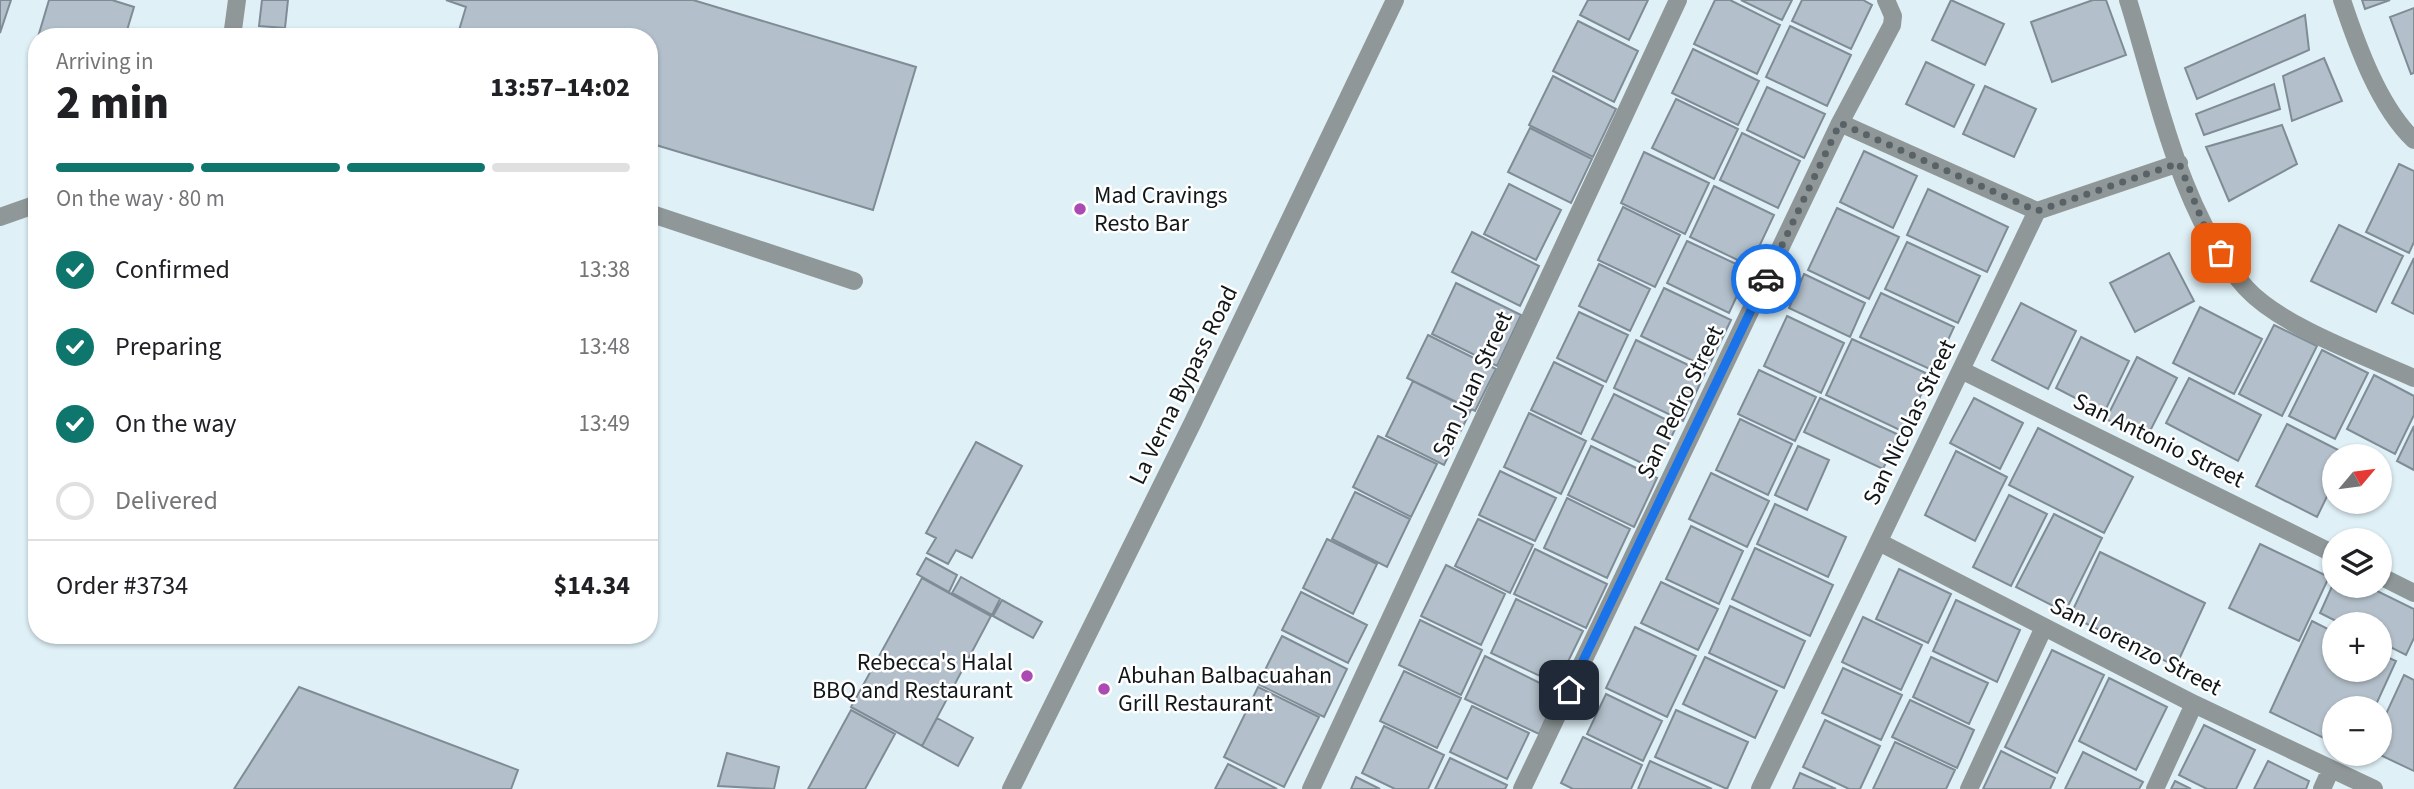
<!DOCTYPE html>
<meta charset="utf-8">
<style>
:root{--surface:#fff;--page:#f2f2f2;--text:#202124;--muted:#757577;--line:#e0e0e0;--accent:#0f766e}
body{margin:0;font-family:"Source Sans 3",sans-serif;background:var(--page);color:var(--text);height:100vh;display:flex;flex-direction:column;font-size:26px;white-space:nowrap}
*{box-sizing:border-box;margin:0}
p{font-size:23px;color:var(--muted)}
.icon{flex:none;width:38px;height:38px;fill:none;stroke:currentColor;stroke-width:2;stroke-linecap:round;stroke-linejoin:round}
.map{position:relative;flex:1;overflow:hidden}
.sheet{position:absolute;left:28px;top:28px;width:630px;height:616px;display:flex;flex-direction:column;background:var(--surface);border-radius:28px;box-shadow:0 2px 5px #0004}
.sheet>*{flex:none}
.needle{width:46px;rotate:61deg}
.controls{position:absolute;left:2322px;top:444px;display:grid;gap:14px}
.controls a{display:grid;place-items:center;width:70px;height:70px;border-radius:50%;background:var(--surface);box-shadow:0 2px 5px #0004;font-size:35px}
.pin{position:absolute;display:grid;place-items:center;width:60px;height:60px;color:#fff;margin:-30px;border-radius:14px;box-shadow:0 4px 10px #0006}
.courier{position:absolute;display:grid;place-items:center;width:70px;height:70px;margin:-35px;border:5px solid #1a73e8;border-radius:50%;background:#fff;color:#222;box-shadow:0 2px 9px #0007}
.overview em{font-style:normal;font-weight:800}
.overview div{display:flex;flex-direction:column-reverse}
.overview{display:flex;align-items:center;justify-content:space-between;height:119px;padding:0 28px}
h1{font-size:46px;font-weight:800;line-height:52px}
.bar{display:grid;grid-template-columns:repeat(4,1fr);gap:10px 7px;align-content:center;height:84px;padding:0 28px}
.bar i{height:9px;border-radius:5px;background:var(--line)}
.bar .on{background:var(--accent)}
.bar p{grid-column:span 4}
.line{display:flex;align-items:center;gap:18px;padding:0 28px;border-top:2px solid var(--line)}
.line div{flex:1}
ol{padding:0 28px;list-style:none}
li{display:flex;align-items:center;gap:21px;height:77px}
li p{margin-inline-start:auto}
li .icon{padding:7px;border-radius:50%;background:var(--accent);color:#fff;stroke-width:4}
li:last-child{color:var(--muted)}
li i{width:38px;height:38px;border:4px solid var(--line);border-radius:50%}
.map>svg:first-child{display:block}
</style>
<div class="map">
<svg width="2414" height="789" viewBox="0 0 2414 789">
<rect width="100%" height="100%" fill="#dff0f7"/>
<path fill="#b3c0cb" stroke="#7f8c96" stroke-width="2" d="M 0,0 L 11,0 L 0,33 Z
M 49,0 L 112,0 L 134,7 L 125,37 L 38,37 Z
M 262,0 L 288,0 L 285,28 L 259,26 Z
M 446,0 L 693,0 L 916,67 L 873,210 L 649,143 L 649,37 L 457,37 L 466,7 Z
M 1588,0 L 1648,0 L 1629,40 L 1580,15 Z
M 1715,0 L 1730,0 L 1780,25 L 1757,74 L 1694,44 Z
M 1741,0 L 1792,0 L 1782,20 Z
M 1802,0 L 1863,0 L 1872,5 L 1851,49 L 1792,21 Z
M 1951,0 L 2004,24 L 1985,65 L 1932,40 Z
M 2093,0 L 2106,0 L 2126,55 L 2052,82 L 2031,22 Z
M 2362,0 L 2390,0 L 2365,9 Z
M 2414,8 L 2414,73 L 2411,74 L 2390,17 Z
M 2305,15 L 2309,50 L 2197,99 L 2185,68 Z
M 1578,21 L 1638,51 L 1614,102 L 1553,71 Z
M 1790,26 L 1851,55 L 1827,106 L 1766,77 Z
M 37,41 L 37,67 L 29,65 Z
M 1693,49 L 1759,81 L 1738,125 L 1672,93 Z
M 2324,58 L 2342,101 L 2292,121 L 2283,76 Z
M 1926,62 L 1974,85 L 1954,127 L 1906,104 Z
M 1553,76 L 1616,109 L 1593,157 L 1529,125 Z
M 2274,84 L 2280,109 L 2204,135 L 2196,114 Z
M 1985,86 L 2036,109 L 2014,157 L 1963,134 Z
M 1767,87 L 1825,114 L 1804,158 L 1747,130 Z
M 1676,99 L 1738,129 L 1714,179 L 1652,148 Z
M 2282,125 L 2297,164 L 2229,201 L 2206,147 Z
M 1530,128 L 1592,159 L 1571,203 L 1508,172 Z
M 1742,133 L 1800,161 L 1778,208 L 1720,180 Z
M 1864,151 L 1917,176 L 1893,228 L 1840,202 Z
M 1644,152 L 1709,183 L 1685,234 L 1621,203 Z
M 2399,164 L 2414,171 L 2414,242 L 2409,253 L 2366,232 Z
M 1509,184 L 1561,210 L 1536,260 L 1484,234 Z
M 1714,186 L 1774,215 L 1750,266 L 1690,237 Z
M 1928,189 L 2008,227 L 1987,272 L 1907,235 Z
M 1623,207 L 1680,235 L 1655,287 L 1598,260 Z
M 1837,208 L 1899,237 L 1869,299 L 1808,270 Z
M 2339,225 L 2403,256 L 2376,312 L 2311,281 Z
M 1472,232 L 1539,266 L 1520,306 L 1452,272 Z
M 1687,241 L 1749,270 L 1729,313 L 1667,283 Z
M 1907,242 L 1980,276 L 1958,323 L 1885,289 Z
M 2169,253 L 2194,301 L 2135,332 L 2110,283 Z
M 2414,258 L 2414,314 L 2392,303 Z
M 1599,264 L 1650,289 L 1630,331 L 1579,306 Z
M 1804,274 L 1865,303 L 1850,337 L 1789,308 Z
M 1456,283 L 1521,315 L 1497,366 L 1432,334 Z
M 1664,288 L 1731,320 L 1708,368 L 1641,336 Z
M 1881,293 L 1954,327 L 1934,371 L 1860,337 Z
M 2021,303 L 2076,331 L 2048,389 L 1992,360 Z
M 2200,307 L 2262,339 L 2234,394 L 2173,363 Z
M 1579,312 L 1628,335 L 1606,382 L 1557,358 Z
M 1787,316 L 1844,343 L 1821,393 L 1764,366 Z
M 2274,325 L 2317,346 L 2282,416 L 2239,394 Z
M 1428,335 L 1496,369 L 1475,411 L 1407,378 Z
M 2081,337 L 2129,361 L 2104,413 L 2056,388 Z
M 1852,339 L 1930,375 L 1904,432 L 1826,395 Z
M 1636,340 L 1705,373 L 1683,421 L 1614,388 Z
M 2322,350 L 2368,373 L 2335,439 L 2289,416 Z
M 2137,357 L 2177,378 L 2146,439 L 2106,419 Z
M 1554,362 L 1603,386 L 1581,434 L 1531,410 Z
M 1759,370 L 1816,397 L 1795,441 L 1738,414 Z
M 2374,375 L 2414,396 L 2414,415 L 2395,454 L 2347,429 Z
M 2189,378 L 2261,415 L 2238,461 L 2166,423 Z
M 1413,381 L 1471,410 L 1444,465 L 1386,436 Z
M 1614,394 L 1677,425 L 1656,470 L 1592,439 Z
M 1820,398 L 1899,435 L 1883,469 L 1804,432 Z
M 1974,398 L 2023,423 L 2000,469 L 1950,443 Z
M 1529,413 L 1586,441 L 1561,494 L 1504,467 Z
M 1740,419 L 1792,444 L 1768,495 L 1716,470 Z
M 2287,424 L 2348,455 L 2334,457 L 2334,482 L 2317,517 L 2256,486 Z
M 2414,426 L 2414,470 L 2397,461 Z
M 2038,428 L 2133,477 L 2104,533 L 2009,485 Z
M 1378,436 L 1437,464 L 1411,517 L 1353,487 Z
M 976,442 L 1022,466 L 972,558 L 956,550 L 948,564 L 927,553 L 936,538 L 926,533 Z
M 1591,446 L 1657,478 L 1634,527 L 1568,495 Z
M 1798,446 L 1829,460 L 1807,510 L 1775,495 Z
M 1956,451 L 2007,477 L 1975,541 L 1925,515 Z
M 1500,471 L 1556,498 L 1535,541 L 1479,515 Z
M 1711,473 L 1769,501 L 1747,547 L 1689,519 Z
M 1355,492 L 1410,519 L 1387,567 L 1332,539 Z
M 2009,495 L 2047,514 L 2011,586 L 1973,567 Z
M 1567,498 L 1630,529 L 1607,578 L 1544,548 Z
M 1775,504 L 1846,537 L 1828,577 L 1757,544 Z
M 2054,514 L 2102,538 L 2065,612 L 2016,587 Z
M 1478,519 L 1533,545 L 1510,593 L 1455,566 Z
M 1691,526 L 1743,551 L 1719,604 L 1666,579 Z
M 1327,539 L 1377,564 L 1353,614 L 1303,588 Z
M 2260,544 L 2329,577 L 2299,641 L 2229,608 Z
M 1755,548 L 1833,585 L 1810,636 L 1732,599 Z
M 1535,549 L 1607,584 L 1586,628 L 1514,594 Z
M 2100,552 L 2205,603 L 2176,666 L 2070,616 Z
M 926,558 L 957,575 L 949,592 L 917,574 Z
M 1446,565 L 1505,594 L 1481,645 L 1421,616 Z
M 1899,569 L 1951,594 L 1928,643 L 1876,619 Z
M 961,577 L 1000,599 L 992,615 L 952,593 Z
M 922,578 L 991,616 L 922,746 L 851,707 Z
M 1661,582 L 1718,609 L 1698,650 L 1641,623 Z
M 2334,582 L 2334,586 L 2367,586 L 2414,609 L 2414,638 L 2406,655 L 2380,642 L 2380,625 L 2344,625 L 2320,613 Z
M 1301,592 L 1367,625 L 1348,663 L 1282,630 Z
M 1516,599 L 1583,631 L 1557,684 L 1491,653 Z
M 1002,600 L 1042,622 L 1033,638 L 993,616 Z
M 1956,600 L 2020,630 L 1997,682 L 1933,651 Z
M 1730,606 L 1805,641 L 1784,688 L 1709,653 Z
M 1863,617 L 1922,645 L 1901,690 L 1842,662 Z
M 1420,620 L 1482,650 L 1461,695 L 1399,665 Z
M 2312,621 L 2334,632 L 2334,670 L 2380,670 L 2380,654 L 2396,661 L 2374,709 L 2334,709 L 2334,743 L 2270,712 Z
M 1635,627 L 1696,656 L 1667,717 L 1606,688 Z
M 1282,636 L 1347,669 L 1324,717 L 1258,684 Z
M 2052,650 L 2104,675 L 2057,773 L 2005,747 Z
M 1485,656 L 1558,692 L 1539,734 L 1465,699 Z
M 1705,657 L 1777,691 L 1755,738 L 1683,704 Z
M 1931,657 L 1988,683 L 1969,724 L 1913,697 Z
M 1843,668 L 1902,695 L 1881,740 L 1822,713 Z
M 1404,671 L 1461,698 L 1437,748 L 1380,721 Z
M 2404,675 L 2414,680 L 2414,771 L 2378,754 L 2380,727 Z
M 2109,678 L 2167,707 L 2136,770 L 2079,741 Z
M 299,687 L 518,770 L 511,789 L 234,789 Z
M 1258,687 L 1319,717 L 1284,787 L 1224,757 Z
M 1606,694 L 1662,721 L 1643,761 L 1587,734 Z
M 1910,700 L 1974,730 L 1957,768 L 1892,737 Z
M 1472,706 L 1529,733 L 1507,779 L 1450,752 Z
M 851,710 L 895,734 L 865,789 L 808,789 Z
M 1676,710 L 1748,742 L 1727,789 L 1655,757 Z
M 937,718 L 973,738 L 958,766 L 922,746 Z
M 1825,720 L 1880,746 L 1860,789 L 1849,789 L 1803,767 Z
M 2204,725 L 2255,750 L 2236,789 L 2207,789 L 2179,775 Z
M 1384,726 L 1444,755 L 1428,789 L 1395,789 L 1362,773 Z
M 1583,737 L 1642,765 L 1631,789 L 1573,789 L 1561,783 Z
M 1895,742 L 1955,770 L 1946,789 L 1873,789 Z
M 2001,751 L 2055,778 L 2050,789 L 1983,789 Z
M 2083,752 L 2143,782 L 2139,789 L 2065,789 Z
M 727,753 L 779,767 L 774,789 L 718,786 Z
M 1450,758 L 1507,785 L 1505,789 L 1435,789 Z
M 1650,761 L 1712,789 L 1638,789 Z
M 2268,761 L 2309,781 L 2306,789 L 2254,789 Z
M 1228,764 L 1277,789 L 1215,789 Z
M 1800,773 L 1836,789 L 1793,789 Z
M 1356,777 L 1380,789 L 1351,789 Z
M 2175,781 L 2191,789 L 2171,789 Z"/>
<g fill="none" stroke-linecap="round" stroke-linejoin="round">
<path stroke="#8f9798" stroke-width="18" d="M 2128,0 C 2157,92 2180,215 2246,288 C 2282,327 2365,356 2414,378
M 2342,0 C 2357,45 2379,107 2414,140
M 232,37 L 237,0
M 1840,123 L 2037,211
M 649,213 L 854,281
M 0,217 L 37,204
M 1961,370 L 2334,554
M 1879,542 L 2194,704 L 2374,789
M 2380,576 L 2414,593
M 1011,789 L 1193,422 L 1395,0
M 1311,789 L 1678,0
M 1522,789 L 1840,123 L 1892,25 L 1893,16 L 1886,0
M 1760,789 L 2037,211 L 2179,163
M 1969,789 L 2044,627
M 2155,789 L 2194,704
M 2322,789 L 2331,769"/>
</g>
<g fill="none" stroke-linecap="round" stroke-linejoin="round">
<path stroke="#596367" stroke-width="7" stroke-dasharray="0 12.6" d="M 1766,279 L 1840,123 L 2037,211 L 2179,163 L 2208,235 L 2221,253"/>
<path stroke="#1a73e8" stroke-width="9" d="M 1569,690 L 1766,279"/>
</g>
<g fill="#aa4ab2" stroke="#fff" stroke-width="2.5">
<circle cx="1080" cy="209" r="7"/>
<circle cx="1027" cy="676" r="7"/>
<circle cx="1104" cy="689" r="7"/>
</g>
<g text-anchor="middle" stroke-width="5" stroke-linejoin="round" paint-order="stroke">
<g font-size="24" fill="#111719" stroke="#fff" text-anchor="start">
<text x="1094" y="203">Mad Cravings<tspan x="1094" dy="28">Resto Bar</tspan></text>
<text x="1013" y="670" text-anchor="end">Rebecca's Halal<tspan x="1013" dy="28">BBQ and Restaurant</tspan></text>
<text x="1118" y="683">Abuhan Balbacuahan<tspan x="1118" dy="28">Grill Restaurant</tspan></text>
</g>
<g font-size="24" fill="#111719" stroke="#fff">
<text transform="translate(1472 384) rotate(-65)" y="8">San Juan Street</text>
<text transform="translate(1183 385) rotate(-64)" y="8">La Verna Bypass Road</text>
<text transform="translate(1680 402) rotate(-64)" y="8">San Pedro Street</text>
<text transform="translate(1909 422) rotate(-64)" y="8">San Nicolas Street</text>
<text transform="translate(2159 440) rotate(26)" y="8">San Antonio Street</text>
<text transform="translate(2136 646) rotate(27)" y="8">San Lorenzo Street</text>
</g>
</g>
</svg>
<div class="controls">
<a><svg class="needle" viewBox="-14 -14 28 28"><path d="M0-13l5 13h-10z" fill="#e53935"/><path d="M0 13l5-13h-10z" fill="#757577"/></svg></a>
<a><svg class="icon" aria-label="layers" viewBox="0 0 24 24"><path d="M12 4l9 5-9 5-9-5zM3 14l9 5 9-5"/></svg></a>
<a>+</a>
<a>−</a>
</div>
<div class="pin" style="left:2221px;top:253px;background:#ea580c"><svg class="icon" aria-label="bag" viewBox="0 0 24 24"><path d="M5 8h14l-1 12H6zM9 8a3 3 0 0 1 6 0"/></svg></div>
<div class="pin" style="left:1569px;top:690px;background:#1f2937"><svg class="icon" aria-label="home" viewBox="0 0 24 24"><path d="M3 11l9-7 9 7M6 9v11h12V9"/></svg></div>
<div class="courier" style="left:1766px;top:279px"><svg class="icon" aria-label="car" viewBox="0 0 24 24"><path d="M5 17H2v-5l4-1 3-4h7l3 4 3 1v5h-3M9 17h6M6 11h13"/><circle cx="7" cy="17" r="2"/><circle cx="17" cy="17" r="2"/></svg></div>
<section class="sheet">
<div class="overview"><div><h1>2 min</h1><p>Arriving in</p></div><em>13:57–14:02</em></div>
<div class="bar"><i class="on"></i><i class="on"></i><i class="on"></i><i></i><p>On the way · 80 m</p></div>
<ol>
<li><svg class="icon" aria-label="check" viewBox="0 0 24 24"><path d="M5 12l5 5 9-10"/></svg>Confirmed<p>13:38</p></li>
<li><svg class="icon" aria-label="check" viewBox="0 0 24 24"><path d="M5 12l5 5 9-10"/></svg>Preparing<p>13:48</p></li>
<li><svg class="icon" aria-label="check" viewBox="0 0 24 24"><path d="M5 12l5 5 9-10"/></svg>On the way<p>13:49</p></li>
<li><i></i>Delivered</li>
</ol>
<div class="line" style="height:91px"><div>Order #3734</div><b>$14.34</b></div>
</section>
</div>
